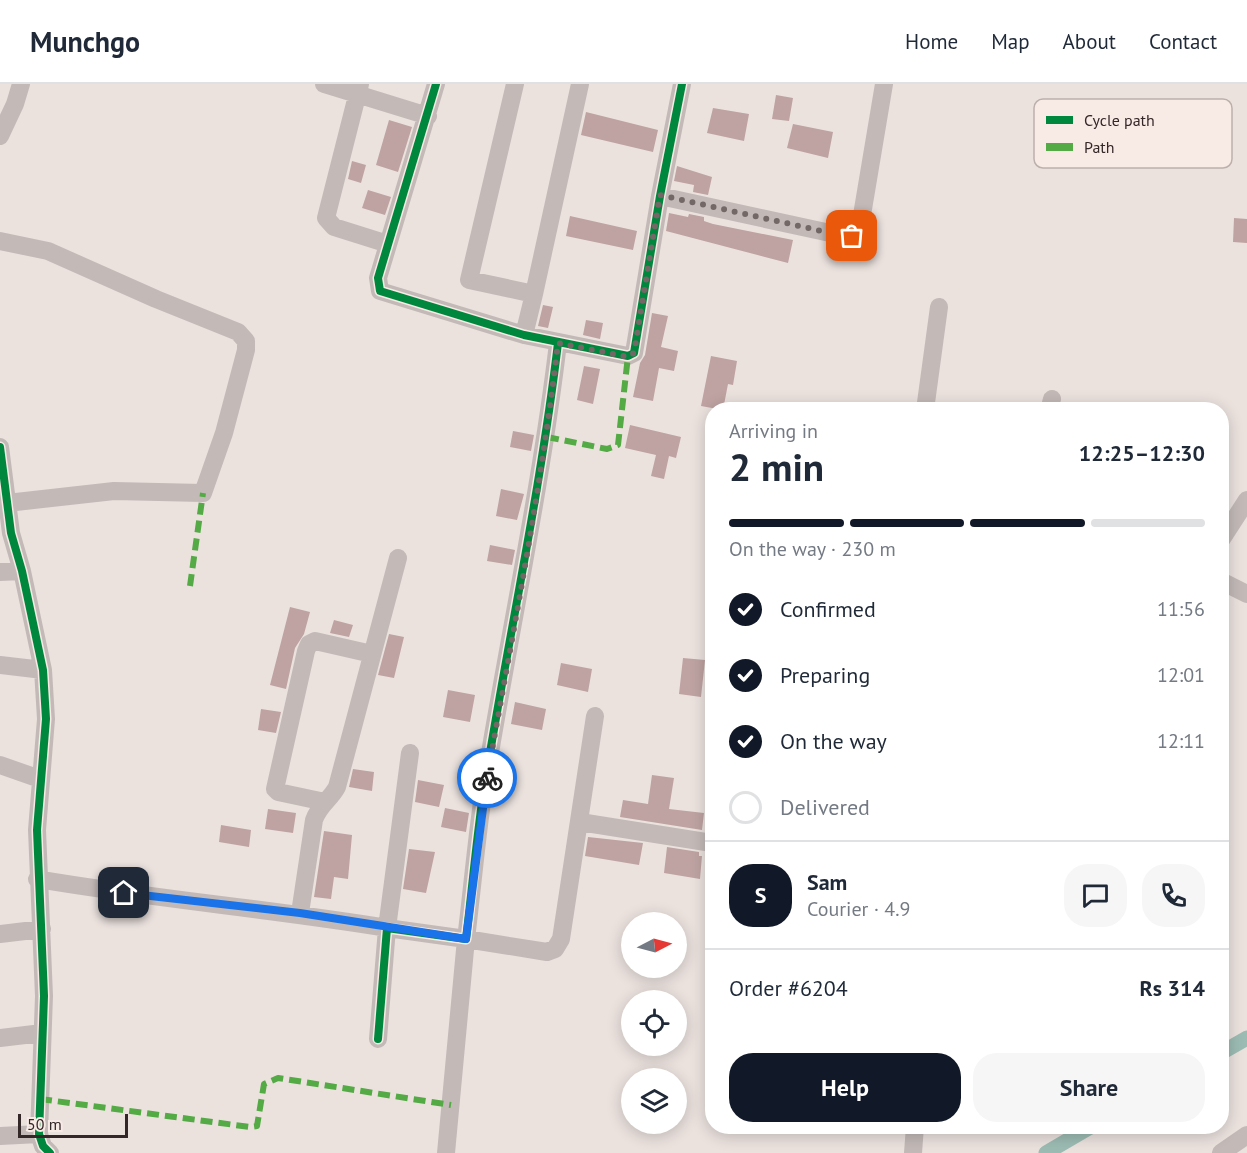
<!DOCTYPE html>
<meta charset="utf-8">
<style>
:root{--surface:#fff;--page:#f6f6f7;--text:#1f2937;--muted:#747a83;--line:#e0e1e3;--accent:#111827}
body{margin:0;font-family:"PT Sans",sans-serif;background:var(--page);color:var(--text);height:100vh;display:flex;flex-direction:column;font-size:22px;white-space:nowrap}
*{box-sizing:border-box;margin:0}
p{font-size:20px;color:var(--muted)}
.icon{flex:none;width:33px;height:33px;fill:none;stroke:currentColor;stroke-width:2;stroke-linecap:round;stroke-linejoin:round}
.map{position:relative;flex:1;overflow:hidden}
.drawer{position:absolute;left:705px;top:318px;width:524px;height:732px;display:flex;flex-direction:column;background:var(--surface);border-radius:24px;box-shadow:0 3px 15px #0003}
.drawer>*{flex:none}
.needle{width:39px;rotate:84deg}
.fabs{position:absolute;left:621px;top:828px;display:grid;gap:12px}
.fabs a{display:grid;place-items:center;width:66px;height:66px;border-radius:50%;background:var(--surface);box-shadow:0 3px 15px #0003;font-size:30px}
.scale{position:absolute;left:18px;bottom:15px;width:110px;box-sizing:border-box;padding-left:6px;border:3px solid #342727;border-top:0;font-size:16px;line-height:21px;white-space:nowrap;color:#342727;-webkit-text-stroke:4px #f8eae5;paint-order:stroke}
.pin{position:absolute;display:grid;place-items:center;width:51px;height:51px;color:#fff;margin:-26px;border-radius:12px;box-shadow:0 3px 9px #0006}
.courier{position:absolute;display:grid;place-items:center;width:60px;height:60px;margin:-30px;border:4px solid #1a73e8;border-radius:50%;background:#fff;color:#222;box-shadow:0 2px 8px #0007}
.headline em{font-style:normal;font-weight:600}
.headline div{display:flex;flex-direction:column-reverse}
.headline{display:flex;align-items:center;justify-content:space-between;height:102px;padding:0 24px}
h1{font-size:39px;font-weight:600;line-height:45px}
.bar{display:grid;grid-template-columns:repeat(4,1fr);gap:9px 6px;align-content:center;height:72px;padding:0 24px}
.bar i{height:8px;border-radius:4px;background:var(--line)}
.bar .on{background:var(--accent)}
.bar p{grid-column:span 4}
.line{display:flex;align-items:center;gap:15px;padding:0 24px;border-top:2px solid var(--line)}
.line div{flex:1}
.round{display:grid;place-items:center;flex:none;width:63px;height:63px;border-radius:24px;background:var(--page)}
ol{padding:0 24px;list-style:none}
li{display:flex;align-items:center;gap:18px;height:66px}
li p{margin-inline-start:auto}
li .icon{padding:6px;border-radius:50%;background:var(--accent);color:#fff;stroke-width:4}
li:last-child{color:var(--muted)}
li i{width:33px;height:33px;border:3px solid var(--line);border-radius:50%}
.primary-button{display:flex;gap:12px;margin-top:auto;padding:12px 24px}
.primary-button a{flex:1;height:69px;border-radius:24px;background:var(--accent);color:#fff;font-size:24px;font-weight:600;line-height:69px;text-align:center}
.primary-button a+a{background:var(--page);color:var(--text)}
header{display:flex;align-items:center;gap:36px;box-sizing:border-box;height:84px;padding:0 30px;background:var(--surface);border-bottom:2px solid var(--line)}
header strong{font-size:28px}
nav{display:flex;gap:33px;margin-inline-start:auto;font-size:21px}
.map>svg:first-child{display:block}
</style>
<header>
<strong>Munchgo</strong>
<nav><a>Home</a><a>Map</a><a>About</a><a>Contact</a></nav>
</header>
<div class="map">
<svg width="1247" height="1069" viewBox="0 0 1247 1069">
<rect width="100%" height="100%" fill="#ebe2de"/>
<g fill="none" stroke-linecap="round" stroke-linejoin="round">
<path stroke="#9cbcb3" stroke-width="15" d="M 1221,969 L 1247,954
M 1046,1069 L 1092,1042"/>
</g>
<path fill="#bea3a2" d="M 776,11 L 793,14 L 789,37 L 772,35 Z
M 713,24 L 749,30 L 744,57 L 707,49 Z
M 586,28 L 658,46 L 653,68 L 581,51 Z
M 389,36 L 412,43 L 398,88 L 376,81 Z
M 793,40 L 833,48 L 828,74 L 787,64 Z
M 352,77 L 366,81 L 361,99 L 348,95 Z
M 677,82 L 712,93 L 708,111 L 693,108 L 694,101 L 674,97 Z
M 368,106 L 391,113 L 385,131 L 362,124 Z
M 669,129 L 688,133 L 689,130 L 704,133 L 704,137 L 713,140 L 793,156 L 788,179 L 666,147 Z
M 570,132 L 637,147 L 633,166 L 566,152 Z
M 1234,134 L 1247,135 L 1247,159 L 1233,158 Z
M 543,221 L 553,223 L 548,244 L 538,242 Z
M 652,229 L 668,232 L 661,263 L 678,267 L 674,287 L 659,284 L 653,317 L 633,313 L 640,279 L 645,271 Z
M 586,236 L 603,239 L 600,255 L 583,251 Z
M 711,272 L 737,277 L 733,301 L 728,300 L 723,326 L 701,322 Z
M 584,282 L 600,285 L 593,320 L 577,316 Z
M 630,341 L 681,353 L 676,374 L 669,372 L 664,395 L 651,392 L 656,371 L 625,364 Z
M 513,347 L 534,351 L 531,367 L 510,363 Z
M 501,405 L 524,410 L 517,436 L 496,432 Z
M 490,461 L 515,466 L 512,481 L 487,477 Z
M 290,523 L 310,528 L 304,550 L 295,564 L 286,605 L 270,601 Z
M 334,536 L 353,541 L 349,553 L 330,549 Z
M 389,550 L 404,553 L 394,594 L 378,591 Z
M 683,574 L 705,576 L 701,613 L 679,610 Z
M 561,579 L 592,585 L 588,608 L 557,601 Z
M 448,606 L 475,611 L 470,638 L 443,633 Z
M 515,618 L 546,625 L 542,646 L 511,640 Z
M 261,625 L 281,628 L 276,649 L 258,646 Z
M 353,685 L 374,688 L 372,707 L 349,703 Z
M 652,691 L 674,694 L 669,725 L 704,729 L 702,746 L 620,733 L 623,716 L 648,720 Z
M 418,696 L 444,701 L 439,723 L 415,718 Z
M 445,724 L 469,729 L 466,748 L 441,743 Z
M 268,725 L 296,729 L 293,749 L 265,745 Z
M 221,741 L 251,746 L 249,763 L 219,758 Z
M 324,747 L 352,751 L 348,795 L 334,793 L 331,815 L 314,813 Z
M 588,753 L 643,759 L 639,781 L 585,772 Z
M 667,763 L 699,768 L 699,772 L 702,772 L 700,795 L 664,789 Z
M 409,765 L 435,768 L 426,809 L 403,805 Z"/>
<g fill="none" stroke-linecap="round" stroke-linejoin="round">
<path stroke="#c3bab8" stroke-width="18" d="M 324,0 L 428,32
M 360,0 L 326,134 L 334,143 L 388,160
M 436,0 L 378,194 L 380,207 L 524,251 L 628,272 L 634,269 L 660,112 L 682,0
M 515,0 L 469,196 L 534,210 L 524,251
M 0,52 L 15,20 L 21,0
M 660,112 L 844,152 L 852,152 L 860,143 L 884,0
M 0,157 L 48,167 L 156,215 L 238,248 L 246,257 L 246,266 L 224,349 L 203,409 L 114,407 L 7,419
M 534,210 L 580,0
M 925,326 L 939,223
M 1049,326 L 1052,315
M 0,363 L 11,449 L 22,487 L 43,586 L 46,635 L 37,746 L 44,912 L 39,1050 L 43,1062 L 50,1069
M 1221,456 L 1247,416
M 0,488 L 22,487
M 1221,497 L 1247,510
M 0,581 L 43,586
M 0,681 L 40,695
M 325,718 L 278,708 L 275,705 L 306,567 L 309,560 L 315,557 L 372,570
M 580,738 L 712,759
M 37,795 C 154,815 271,825 387,844 L 410,669
M 300,829 L 314,736 C 319,721 330,716 337,703 L 398,474
M 0,850 L 42,845
M 0,954 L 42,949
M 378,955 L 387,844 L 466,855 C 472,807 476,759 483,711 C 507,560 540,411 558,259
M 0,1052 L 39,1050
M 446,1069 L 466,855 L 547,868 L 555,865 L 561,855 L 595,632
M 913,1069 L 915,1042
M 1221,1069 L 1247,1051"/>
<path stroke="#54aa44" stroke-width="6" stroke-dasharray="12 6" stroke-linecap="butt" d="M 547,353 L 607,365 L 618,361 L 628,272
M 190,502 L 203,409
M 40,1015 L 250,1043 L 257,1042 L 264,1000 L 278,994 L 451,1021"/>
<defs>
<path id="cycleway" d="M 436,0 L 378,194 L 380,207 L 524,251 L 628,272 L 634,269 L 660,112 L 682,0
M 0,363 L 11,449 L 22,487 L 43,586 L 46,635 L 37,746 L 44,912 L 39,1050 L 43,1062 L 50,1069
M 378,955 L 387,844 L 466,855 C 472,807 476,759 483,711 C 507,560 540,411 558,259"/>
</defs>
<use href="#cycleway" stroke="#f8eae5" stroke-width="11"/>
<use href="#cycleway" stroke="#00873e" stroke-width="8"/>
</g>
<g fill="none" stroke-linecap="round" stroke-linejoin="round">
<path stroke="#746867" stroke-width="6" stroke-dasharray="0 10.8" d="M 487,694 C 513,549 541,405 558,259 L 628,273 L 634,269 L 660,111 L 844,152 L 852,152"/>
<path stroke="#1a73e8" stroke-width="8" d="M 124,809 L 300,829 L 466,855 L 487,694"/>
</g>
<rect x="1034" y="15" width="198" height="69" rx="9" fill="#f8eae5" stroke="#bdb0ac" stroke-width="1.5"/>
<rect x="1046" y="32" width="27" height="8" fill="#00873e"/>
<rect x="1046" y="59" width="27" height="8" fill="#54aa44"/>
<g font-size="16" fill="#342727">
<text x="1084" y="42">Cycle path</text>
<text x="1084" y="69">Path</text>
</g>
</svg>
<div class="fabs">
<a><svg class="needle" viewBox="-14 -14 28 28"><path d="M0-13l5 13h-10z" fill="#e53935"/><path d="M0 13l5-13h-10z" fill="#747a83"/></svg></a>
<a><svg class="icon" aria-label="locate" viewBox="0 0 24 24"><circle cx="12" cy="12" r="6"/><path d="M12 2v4M12 18v4M2 12h4M18 12h4"/></svg></a>
<a><svg class="icon" aria-label="layers" viewBox="0 0 24 24"><path d="M12 4l9 5-9 5-9-5zM3 14l9 5 9-5"/></svg></a>
</div>
<div class="scale">50 m</div>
<div class="pin" style="left:852px;top:152px;background:#ea580c"><svg class="icon" aria-label="bag" viewBox="0 0 24 24"><path d="M5 8h14l-1 12H6zM9 8a3 3 0 0 1 6 0"/></svg></div>
<div class="pin" style="left:124px;top:809px;background:#1f2937"><svg class="icon" aria-label="home" viewBox="0 0 24 24"><path d="M3 11l9-7 9 7M6 9v11h12V9"/></svg></div>
<div class="courier" style="left:487px;top:694px"><svg class="icon" aria-label="bike" viewBox="0 0 24 24"><circle cx="6" cy="16" r="4"/><circle cx="18" cy="16" r="4"/><path d="M6 16l4-8h5l3 8M10 8l3 8H6M13 5h3"/></svg></div>
<section class="drawer">
<div class="headline"><div><h1>2 min</h1><p>Arriving in</p></div><em>12:25–12:30</em></div>
<div class="bar"><i class="on"></i><i class="on"></i><i class="on"></i><i></i><p>On the way · 230 m</p></div>
<ol>
<li><svg class="icon" aria-label="check" viewBox="0 0 24 24"><path d="M5 12l5 5 9-10"/></svg>Confirmed<p>11:56</p></li>
<li><svg class="icon" aria-label="check" viewBox="0 0 24 24"><path d="M5 12l5 5 9-10"/></svg>Preparing<p>12:01</p></li>
<li><svg class="icon" aria-label="check" viewBox="0 0 24 24"><path d="M5 12l5 5 9-10"/></svg>On the way<p>12:11</p></li>
<li><i></i>Delivered</li>
</ol>
<div class="line" style="height:108px"><b class="round" style="background:var(--accent);color:#fff">S</b><div><b>Sam</b><p>Courier · 4.9</p></div><a class="round"><svg class="icon" aria-label="chat" viewBox="0 0 24 24"><path d="M4 5h16v11H9l-5 4z"/></svg></a><a class="round"><svg class="icon" aria-label="phone" viewBox="0 0 24 24"><path d="M5 4h4l2 5-3 2q2 4 5 5l2-3 5 2v4C11 20 4 13 5 4z"/></svg></a></div>
<div class="line" style="height:78px"><div>Order #6204</div><b>Rs 314</b></div>
<div class="primary-button"><a>Help</a><a>Share</a></div>
</section>
</div>
